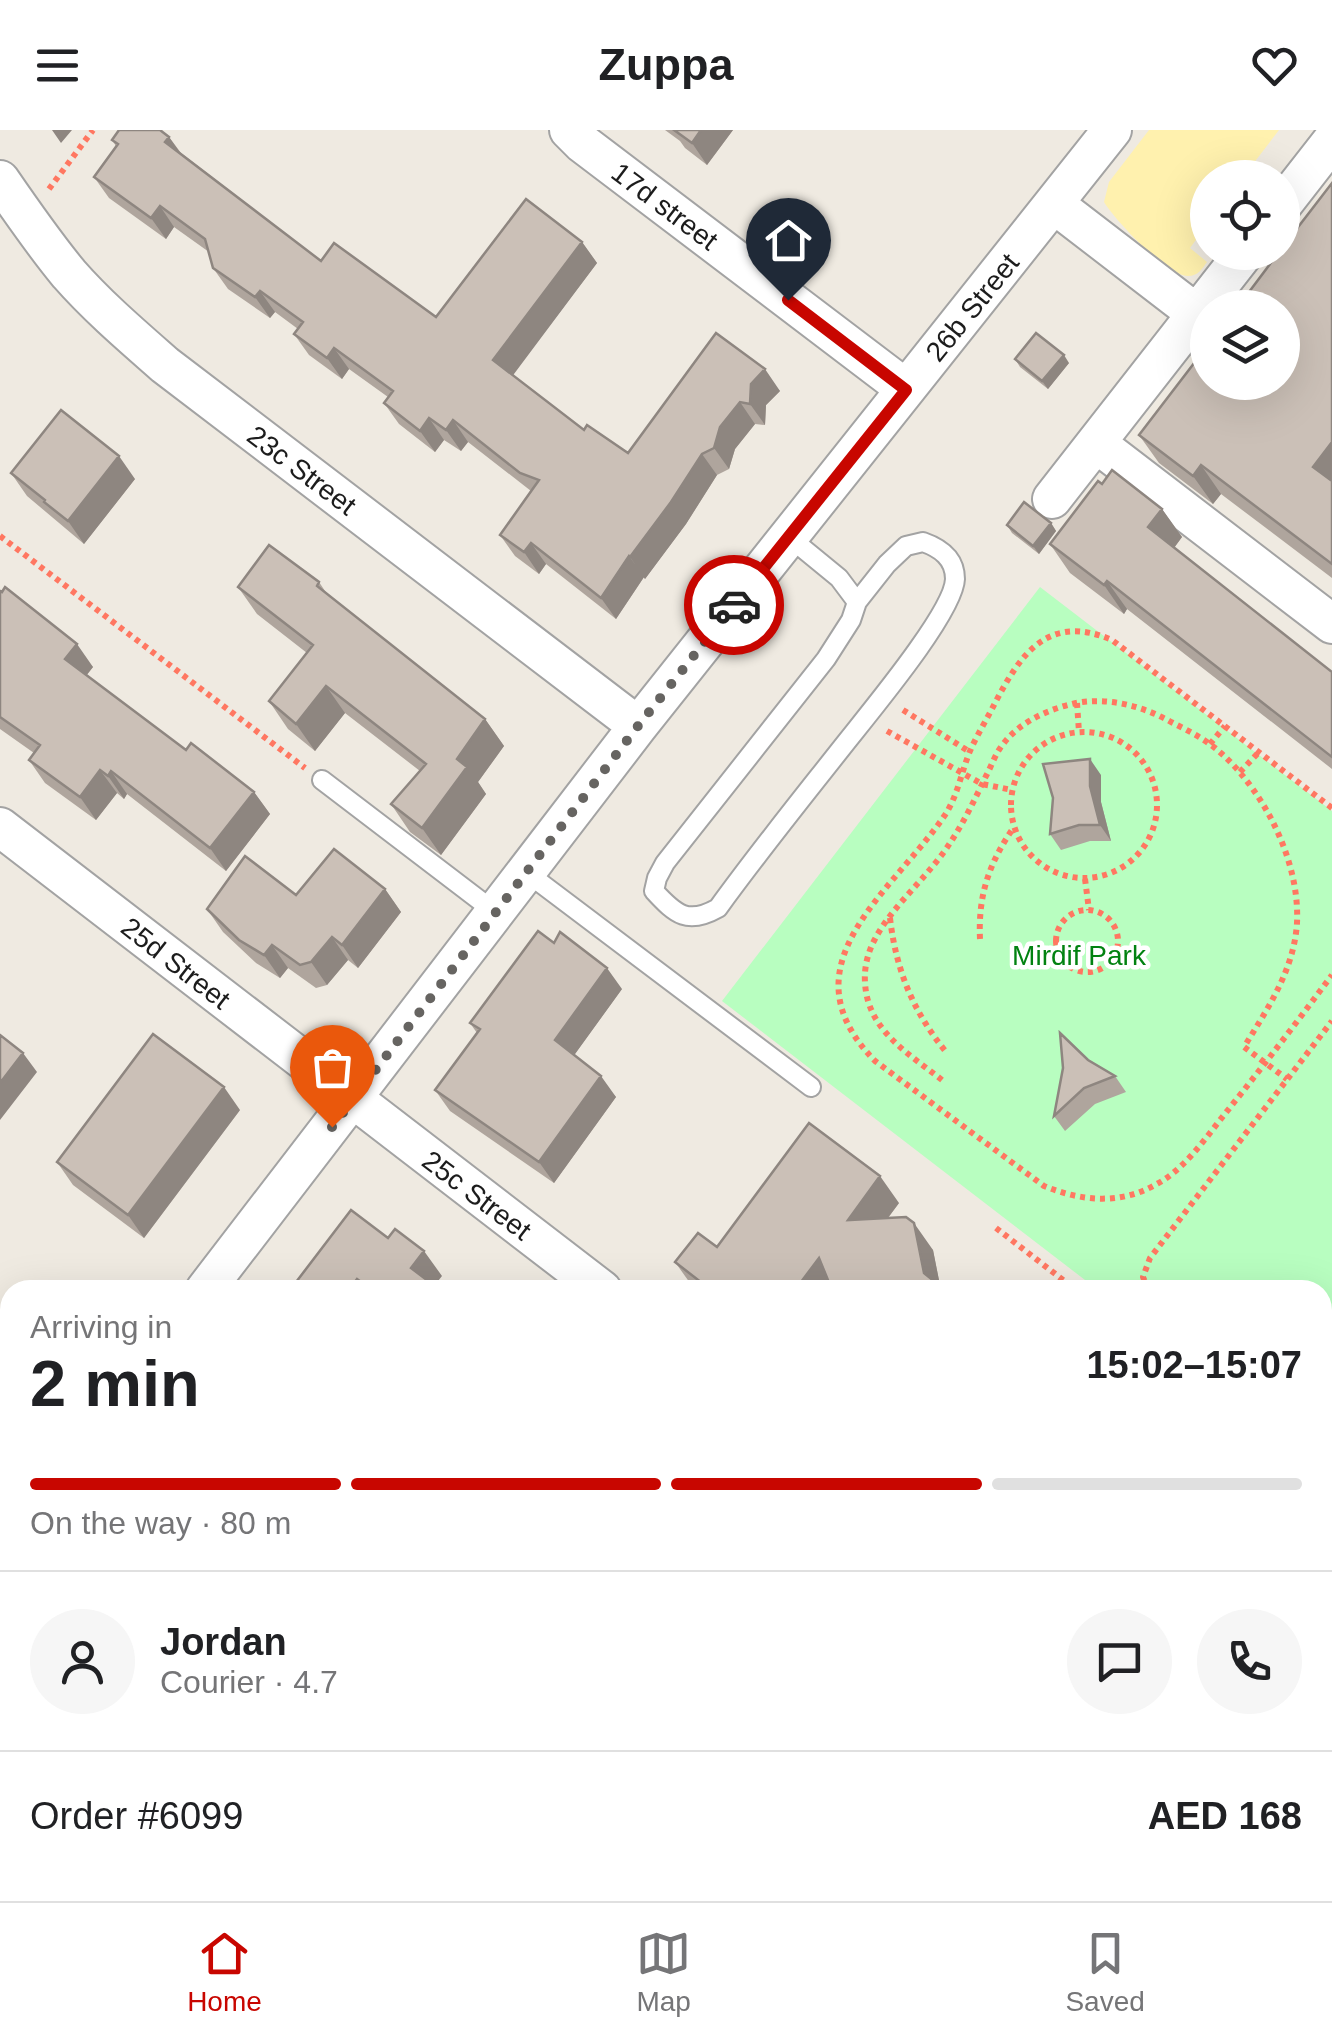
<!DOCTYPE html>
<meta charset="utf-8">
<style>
:root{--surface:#fff;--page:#f6f6f6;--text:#202124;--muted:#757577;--line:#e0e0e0;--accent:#c80600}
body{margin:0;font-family:Arial,sans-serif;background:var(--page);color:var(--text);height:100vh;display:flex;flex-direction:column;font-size:38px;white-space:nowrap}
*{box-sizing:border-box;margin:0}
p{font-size:32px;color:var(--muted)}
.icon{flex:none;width:55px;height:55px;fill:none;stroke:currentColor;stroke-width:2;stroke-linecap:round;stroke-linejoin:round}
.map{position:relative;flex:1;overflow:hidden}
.sheet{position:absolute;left:0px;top:1150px;width:1332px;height:622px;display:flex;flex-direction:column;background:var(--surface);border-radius:30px 30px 0 0;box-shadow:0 10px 40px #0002}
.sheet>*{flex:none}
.controls{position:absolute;left:1190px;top:30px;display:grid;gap:20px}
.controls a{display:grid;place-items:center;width:110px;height:110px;border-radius:50%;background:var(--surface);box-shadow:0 10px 40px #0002;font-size:50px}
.pin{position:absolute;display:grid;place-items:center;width:85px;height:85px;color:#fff;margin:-102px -42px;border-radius:50% 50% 50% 0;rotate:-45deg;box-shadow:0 0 10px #0007}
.pin .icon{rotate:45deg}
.courier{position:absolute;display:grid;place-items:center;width:100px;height:100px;margin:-50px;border:8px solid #c80600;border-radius:50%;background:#fff;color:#222;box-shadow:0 2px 12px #0007}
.summary em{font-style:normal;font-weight:700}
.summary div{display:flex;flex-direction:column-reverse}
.summary{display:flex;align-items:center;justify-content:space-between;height:170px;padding:0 30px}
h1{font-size:65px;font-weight:700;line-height:75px}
.bar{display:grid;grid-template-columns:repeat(4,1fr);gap:15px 10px;align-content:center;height:120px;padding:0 30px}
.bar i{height:12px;border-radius:8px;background:var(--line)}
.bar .selected{background:var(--accent)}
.bar p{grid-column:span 4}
.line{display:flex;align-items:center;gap:25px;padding:0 30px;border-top:2px solid var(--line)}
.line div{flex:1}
.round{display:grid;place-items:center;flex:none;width:105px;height:105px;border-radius:52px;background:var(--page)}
header{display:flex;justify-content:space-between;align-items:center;height:130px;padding:0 30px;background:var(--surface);font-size:45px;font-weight:700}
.menu{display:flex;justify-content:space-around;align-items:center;height:140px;border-top:2px solid var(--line);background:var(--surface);font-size:28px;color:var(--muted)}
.menu a{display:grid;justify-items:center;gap:5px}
.menu .selected{color:var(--accent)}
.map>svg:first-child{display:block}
</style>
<header><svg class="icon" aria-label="menu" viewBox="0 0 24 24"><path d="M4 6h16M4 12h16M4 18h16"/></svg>Zuppa<svg class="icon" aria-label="heart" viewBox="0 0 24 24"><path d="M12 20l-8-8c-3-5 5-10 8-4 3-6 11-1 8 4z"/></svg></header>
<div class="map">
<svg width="1332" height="1771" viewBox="0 0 1332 1771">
<rect width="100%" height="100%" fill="#efeae1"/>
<path fill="#fff1ae" d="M 1149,0 L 1279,0 L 1243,47 L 1208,48 L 1207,95 L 1190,118 L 1207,132 C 1202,139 1198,146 1188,146 C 1168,147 1115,90 1104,72 L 1109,52 Z"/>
<path fill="#b8fec0" d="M 1040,457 L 1332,681 L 1332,1339 L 1323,1332 L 1322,1160 L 1098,1160 L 722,871 Z"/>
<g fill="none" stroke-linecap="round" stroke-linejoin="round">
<defs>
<path id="service" d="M 789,407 L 839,448 L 857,472
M 923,412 C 940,418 955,428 955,449 C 954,483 864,589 840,620 C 799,672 757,724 718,778 C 688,795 676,785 654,761 L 657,748 L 665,733 L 826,529 L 851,490 L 857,472 L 887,434 L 906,416 Z
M 322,650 L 495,782
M 526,742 L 811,957
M 1304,1762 L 1315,1771"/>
<path id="minor" d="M 569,0 L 582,13 L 906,259
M 0,50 C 22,82 44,114 69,144 C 98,177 132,206 165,235 L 638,596
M 1054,74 L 1197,184
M 1282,75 L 1332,11
M 1096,313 L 1332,494
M 1052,369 L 1245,122
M 0,697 L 602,1160
M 205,1160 L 638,596 L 1112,0
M 0,1321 L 10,1329
M 0,1425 L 10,1412
M 572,1762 L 583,1771
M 832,1771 L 838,1762"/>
</defs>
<use href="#service" stroke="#a3a3a3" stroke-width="22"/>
<use href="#minor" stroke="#a3a3a3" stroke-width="42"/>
<path stroke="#ff7761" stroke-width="6" stroke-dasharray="5 5" stroke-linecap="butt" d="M 49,59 L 93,0
M 0,406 L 305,638
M 1077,573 L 1079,602
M 903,580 L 970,622
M 887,601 L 982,654 L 1012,660
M1011 675a73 73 0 1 1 146 0a73 73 0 1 1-146 0Z
M 1210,614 L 1225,596
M 1240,642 L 1259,622
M 1332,678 L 1112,510 C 1049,483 1021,523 995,573 C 987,589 977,605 970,621 C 961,643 958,665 945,685 C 892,763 781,835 875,931 L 1044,1056 C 1081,1071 1119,1075 1155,1055 C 1184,1040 1204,1010 1224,985 C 1261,939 1297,892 1332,845
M 1085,749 L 1089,780
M1056 811a31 31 0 1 1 62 0a31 31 0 1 1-62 0Z
M 890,788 C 896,840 913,882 947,923
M 980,809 C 978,765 989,733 1014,697
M 942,950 C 908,923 867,900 865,852 C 864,837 868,822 875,809 C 892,776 929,746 950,713 C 964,692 975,669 986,646 C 992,635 996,622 1004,613 C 1021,591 1049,579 1076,573 C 1108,567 1143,576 1171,592 C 1189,601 1207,610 1222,624 C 1266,664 1300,733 1297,793 C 1294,840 1268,878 1244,917 L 1287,949
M 996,1098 L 1076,1160
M 1148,1160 L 1143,1147 L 1150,1128 L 1332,891
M 1322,1295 L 1332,1297
M 1322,1395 L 1332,1402
M 1322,1525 L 1332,1513
M 1132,1771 L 1139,1762"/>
<use href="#service" stroke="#fff" stroke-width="18"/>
<use href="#minor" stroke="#fff" stroke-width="38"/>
</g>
<path fill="#afa59d" d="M 665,0 L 733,0 L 707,35 L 685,18 L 680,11 Z
M 169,7 L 181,23 L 321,131 L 436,187 L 582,112 L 597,133 L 512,245 L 584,300 L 628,323 L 716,203 L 780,261 L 766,275 L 765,295 L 755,294 L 735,319 L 729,339 L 717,345 L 686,394 L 645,449 L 644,447 L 616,489 L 546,434 L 539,444 L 515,426 L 500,405 L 531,361 L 468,312 L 461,321 L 444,310 L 435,322 L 399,294 L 384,273 L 388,267 L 349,239 L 342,249 L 309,225 L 294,204 L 298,199 L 275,182 L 270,188 L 228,159 L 213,138 L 209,122 L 174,97 L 166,109 L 109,68 L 94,47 L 116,16 L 112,10 Z
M 1332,53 L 1332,448 L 1221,364 L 1213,374 L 1159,333 L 1139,305 Z
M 1015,229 L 1069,233 L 1048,259 L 1020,237 Z
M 11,343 L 135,349 L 84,414 L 27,366 Z
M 1102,354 L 1162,379 L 1182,407 L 1174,418 L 1332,542 L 1332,639 L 1127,479 L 1124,484 L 1070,443 L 1050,414 Z
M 1051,393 L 1056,401 L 1039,424 L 1012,403 L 1007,395 Z
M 319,452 L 327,464 L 485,589 L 504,616 L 478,652 L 486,664 L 441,725 L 410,702 L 391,674 L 420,641 L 345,583 L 315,621 L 288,599 L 269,571 L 307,523 L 257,484 L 238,457 Z
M 0,461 L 93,537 L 86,546 L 186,620 L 254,662 L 270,684 L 226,741 L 127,664 L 124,669 L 117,663 L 96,690 L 45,653 L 29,630 L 34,623 L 0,599 Z
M 1101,645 L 1101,672 L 1111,711 L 1090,711 L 1061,720 L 1050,704 Z
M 385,759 L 401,782 L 358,838 L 348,830 L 327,855 L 316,858 L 288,838 L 280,848 L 256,833 L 223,802 L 207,779 L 296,765 Z
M 622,859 L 574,925 L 616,967 L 554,1053 L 450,981 L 435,960 L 477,903 L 470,893 Z
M 1088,930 L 1115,946 L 1126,962 L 1095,974 L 1065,1001 L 1054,986 Z
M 240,980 L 144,1108 L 73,1055 L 57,1032 Z
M 899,1073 L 888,1088 L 933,1120 L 940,1156 L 945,1160 L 695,1160 L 675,1132 L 717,1117 Z
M 101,1762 L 205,1762 L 199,1771 L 107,1771 Z
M 652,1762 L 760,1762 L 754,1771 L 663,1771 Z"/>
<path fill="#8e8680" d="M 52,0 L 72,0 L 61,13 Z
M 701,0 L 733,0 L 707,35 L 692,13 Z
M 169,7 L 184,28 L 165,12 Z
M 160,76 L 174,97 L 166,109 L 151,88 Z
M 582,112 L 597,133 L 508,252 L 493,230 Z
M 260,161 L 275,182 L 270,188 L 255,167 Z
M 334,218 L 349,239 L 342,249 L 327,228 Z
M 1064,225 L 1069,233 L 1048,259 L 1042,251 Z
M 765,239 L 780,261 L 766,275 L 765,295 L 750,274 L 751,254 Z
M 740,272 L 755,294 L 735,319 L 729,339 L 714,318 L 720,297 Z
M 429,288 L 444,310 L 435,322 L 420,301 Z
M 453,290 L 468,312 L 461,321 L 446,300 Z
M 1332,312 L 1332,364 L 1313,337 Z
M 702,324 L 717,345 L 686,394 L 645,449 L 630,427 Z
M 119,326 L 135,349 L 84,414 L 68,391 Z
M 1201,335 L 1221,364 L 1213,374 L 1193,346 Z
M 1162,379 L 1182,407 L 1168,426 L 1148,397 Z
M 1051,393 L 1056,401 L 1039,424 L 1033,416 Z
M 531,413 L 546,434 L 539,444 L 524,422 Z
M 629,426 L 644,447 L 616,489 L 601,468 Z
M 1107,451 L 1127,479 L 1124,484 L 1104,455 Z
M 77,514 L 93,537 L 81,552 L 65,529 Z
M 326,556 L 345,583 L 315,621 L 296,594 Z
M 485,589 L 504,616 L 478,652 L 486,664 L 441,725 L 422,698 L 457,629 Z
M 1090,629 L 1101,645 L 1101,672 L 1111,711 L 1100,695 L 1090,656 Z
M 100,640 L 117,663 L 96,690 L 80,667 Z
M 111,641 L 127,664 L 124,669 L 108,646 Z
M 254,662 L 270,684 L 226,741 L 210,718 Z
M 385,759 L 401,782 L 358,838 L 342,815 Z
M 332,807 L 348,830 L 327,855 L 311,832 Z
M 272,815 L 288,838 L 280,848 L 264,825 Z
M 607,838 L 622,859 L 570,931 L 555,910 Z
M 23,923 L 37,942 L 0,990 L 0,953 Z
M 601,946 L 616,967 L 554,1053 L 539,1032 Z
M 224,957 L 240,980 L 144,1108 L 128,1085 Z
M 880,1046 L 899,1073 L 866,1117 L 848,1090 Z
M 914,1093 L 933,1120 L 941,1160 L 924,1143 Z
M 424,1121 L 442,1146 L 431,1160 L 411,1138 Z
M 819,1128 L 834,1160 L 795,1160 Z
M 357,1149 L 365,1160 L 349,1160 Z
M 171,1762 L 205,1762 L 199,1771 L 164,1771 Z
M 675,1762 L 683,1762 L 689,1771 L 675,1771 L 672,1767 Z
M 724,1762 L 760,1762 L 754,1771 L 723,1771 L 720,1768 Z"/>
<path fill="#cbc0b7" stroke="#8e8680" stroke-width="2.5" d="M 119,0 L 160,0 L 169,7 L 165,12 L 321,131 L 334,113 L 436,187 L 526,69 L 582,112 L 493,230 L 584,300 L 587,295 L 628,323 L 716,203 L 765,239 L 751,254 L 750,274 L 740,272 L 720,297 L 714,318 L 702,324 L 671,372 L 630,427 L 629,426 L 601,468 L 531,413 L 524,422 L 500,405 L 539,350 L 520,343 L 453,290 L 446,300 L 429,288 L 420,301 L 384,273 L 393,261 L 334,218 L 327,228 L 294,204 L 303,192 L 260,161 L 255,167 L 213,138 L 205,109 L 160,76 L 151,88 L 94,47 L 118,14 L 112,10 Z
M 674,0 L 701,0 L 692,13 Z
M 1332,53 L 1332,312 L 1313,337 L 1332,351 L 1332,434 L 1201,335 L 1193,346 L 1139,305 L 1208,215 L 1208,252 L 1282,252 L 1282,178 L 1237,178 L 1279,122 L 1282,122 L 1282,118 Z
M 1036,203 L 1064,225 L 1042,251 L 1015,229 Z
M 61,280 L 119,326 L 68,391 L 44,372 L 45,370 L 11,343 Z
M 1112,340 L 1162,379 L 1148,397 L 1332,542 L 1332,627 L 1107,451 L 1104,455 L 1050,414 L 1098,351 L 1102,354 Z
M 1024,372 L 1051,393 L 1033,416 L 1007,395 Z
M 269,415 L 319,452 L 317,456 L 485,589 L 457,629 L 467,637 L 422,698 L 391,674 L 426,634 L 326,556 L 296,594 L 269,571 L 313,515 L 238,457 Z
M 5,457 L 77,514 L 65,529 L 186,620 L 191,613 L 254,662 L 210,718 L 111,641 L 108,646 L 100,640 L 80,667 L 29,630 L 40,615 L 0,587 L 0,461 L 2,462 Z
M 1090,629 L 1090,656 L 1100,695 L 1079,695 L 1050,704 L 1053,668 L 1043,634 Z
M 334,719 L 385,759 L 342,815 L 332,807 L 311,832 L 300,835 L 272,815 L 264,825 L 239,810 L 207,779 L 245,726 L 296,765 Z
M 538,801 L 554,813 L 560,802 L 607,838 L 555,910 L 601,946 L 539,1032 L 435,960 L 480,899 L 470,893 Z
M 1060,903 L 1088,930 L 1115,946 L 1084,958 L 1054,986 L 1063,938 Z
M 153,904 L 224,957 L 128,1085 L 57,1032 Z
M 0,905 L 23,923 L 0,953 Z
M 809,993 L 880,1046 L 848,1090 L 906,1087 L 914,1093 L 924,1143 L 945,1160 L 832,1160 L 819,1128 L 795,1160 L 697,1160 L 702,1153 L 675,1132 L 698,1103 L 717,1117 Z
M 351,1080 L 388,1108 L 395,1099 L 424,1121 L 411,1138 L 440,1160 L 372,1160 L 357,1149 L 349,1160 L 290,1160 Z
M 998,1154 L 997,1160 L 948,1160 Z
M 109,1762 L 171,1762 L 164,1771 L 121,1771 Z
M 300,1762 L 347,1762 L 359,1771 L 293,1771 Z
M 693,1762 L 724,1762 L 720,1768 L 710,1770 Z
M 918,1762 L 978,1762 L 988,1771 L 919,1771 Z"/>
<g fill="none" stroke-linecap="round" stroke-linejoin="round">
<path stroke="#666461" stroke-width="10" stroke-dasharray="0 18" d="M 332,997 L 638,596 L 734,475"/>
<path stroke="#c80600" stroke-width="12" d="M 734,475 L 906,260 L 788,170"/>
</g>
<g text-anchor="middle" stroke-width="9" stroke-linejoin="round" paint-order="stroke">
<g font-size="28" fill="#1c1c1c" stroke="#fff">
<text transform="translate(665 76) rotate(37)" y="10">17d street</text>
<text transform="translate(972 177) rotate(-51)" y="10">26b Street</text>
<text transform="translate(302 340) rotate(37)" y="10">23c Street</text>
<text transform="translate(176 833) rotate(38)" y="10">25d Street</text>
<text transform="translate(477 1065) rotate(37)" y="10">25c Street</text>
</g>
<g font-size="28" fill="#028211" stroke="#fff">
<text x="1079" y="835">Mirdif Park</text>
</g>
</g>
</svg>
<div class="controls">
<a><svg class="icon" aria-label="locate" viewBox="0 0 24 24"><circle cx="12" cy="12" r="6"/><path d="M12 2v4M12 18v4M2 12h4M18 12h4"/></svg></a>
<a><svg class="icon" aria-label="layers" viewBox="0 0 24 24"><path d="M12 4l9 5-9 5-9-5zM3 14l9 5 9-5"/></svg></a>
</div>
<div class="pin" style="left:332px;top:997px;background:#ea580c"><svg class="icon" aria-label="bag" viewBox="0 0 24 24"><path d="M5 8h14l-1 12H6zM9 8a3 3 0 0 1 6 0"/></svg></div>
<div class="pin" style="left:788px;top:170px;background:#1f2937"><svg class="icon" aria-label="home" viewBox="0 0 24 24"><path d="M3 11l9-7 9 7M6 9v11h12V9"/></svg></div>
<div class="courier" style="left:734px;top:475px"><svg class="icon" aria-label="car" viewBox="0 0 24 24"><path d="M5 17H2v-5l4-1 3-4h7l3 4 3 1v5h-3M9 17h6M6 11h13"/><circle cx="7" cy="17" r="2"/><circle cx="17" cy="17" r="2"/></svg></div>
<section class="sheet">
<div class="summary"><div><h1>2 min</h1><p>Arriving in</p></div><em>15:02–15:07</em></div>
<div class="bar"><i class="selected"></i><i class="selected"></i><i class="selected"></i><i></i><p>On the way · 80 m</p></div>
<div class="line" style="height:180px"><a class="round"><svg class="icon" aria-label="person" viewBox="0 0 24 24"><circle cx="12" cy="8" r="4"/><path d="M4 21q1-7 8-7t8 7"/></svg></a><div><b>Jordan</b><p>Courier · 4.7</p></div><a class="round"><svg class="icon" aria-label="chat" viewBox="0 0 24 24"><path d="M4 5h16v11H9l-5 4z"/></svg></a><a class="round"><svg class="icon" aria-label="phone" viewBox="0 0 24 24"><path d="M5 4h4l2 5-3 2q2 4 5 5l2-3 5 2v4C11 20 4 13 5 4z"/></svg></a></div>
<div class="line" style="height:130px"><div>Order #6099</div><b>AED 168</b></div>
</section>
</div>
<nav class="menu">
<a class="selected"><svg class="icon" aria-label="home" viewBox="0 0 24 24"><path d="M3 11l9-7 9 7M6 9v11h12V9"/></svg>Home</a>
<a><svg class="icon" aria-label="map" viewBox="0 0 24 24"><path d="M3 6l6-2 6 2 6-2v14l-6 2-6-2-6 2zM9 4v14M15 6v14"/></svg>Map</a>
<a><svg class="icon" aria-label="saved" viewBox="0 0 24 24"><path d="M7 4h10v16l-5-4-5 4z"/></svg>Saved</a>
</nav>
